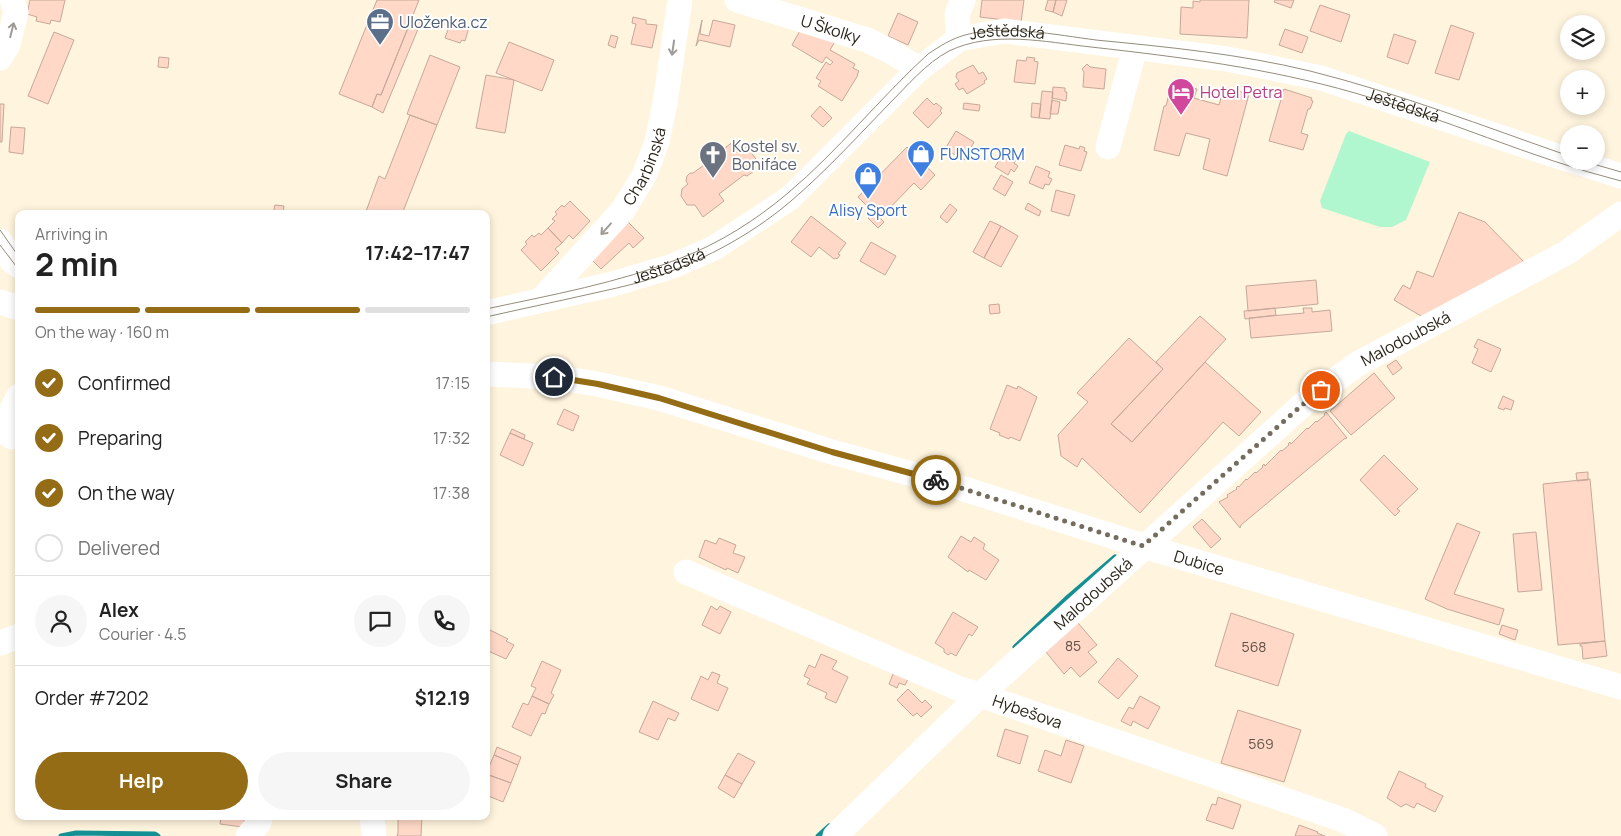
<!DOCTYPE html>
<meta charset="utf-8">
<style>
:root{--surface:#fff;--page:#f6f6f6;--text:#222;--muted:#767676;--line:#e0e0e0;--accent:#946c15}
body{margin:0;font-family:Manrope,sans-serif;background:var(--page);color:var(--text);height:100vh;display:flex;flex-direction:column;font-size:19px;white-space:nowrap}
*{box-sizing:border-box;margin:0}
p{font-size:16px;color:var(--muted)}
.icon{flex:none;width:28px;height:28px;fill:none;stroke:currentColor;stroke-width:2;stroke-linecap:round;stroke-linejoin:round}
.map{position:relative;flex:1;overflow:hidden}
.drawer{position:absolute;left:15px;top:210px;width:475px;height:610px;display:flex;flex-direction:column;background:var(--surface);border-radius:10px;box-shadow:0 2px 8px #0003}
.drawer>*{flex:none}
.buttons{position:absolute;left:1560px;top:15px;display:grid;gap:10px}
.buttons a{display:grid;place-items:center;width:45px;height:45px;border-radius:50%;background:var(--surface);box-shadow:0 2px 8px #0003;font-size:25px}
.pin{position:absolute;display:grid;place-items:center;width:42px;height:42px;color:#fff;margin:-21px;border:2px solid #fff;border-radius:50%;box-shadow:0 1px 5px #0007}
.courier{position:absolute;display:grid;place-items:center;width:50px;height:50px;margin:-25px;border:4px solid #946c15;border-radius:50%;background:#fff;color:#222;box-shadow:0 1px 6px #0007}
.head em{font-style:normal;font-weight:700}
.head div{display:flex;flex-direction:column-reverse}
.head{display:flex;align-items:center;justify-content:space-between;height:85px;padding:0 20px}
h1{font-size:32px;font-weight:700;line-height:38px}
.bar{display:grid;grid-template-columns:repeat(4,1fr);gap:8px 5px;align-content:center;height:60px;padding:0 20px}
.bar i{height:6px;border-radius:4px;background:var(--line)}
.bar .on{background:var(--accent)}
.bar p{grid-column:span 4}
.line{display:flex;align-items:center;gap:12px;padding:0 20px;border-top:1px solid var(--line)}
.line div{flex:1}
.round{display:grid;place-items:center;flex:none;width:52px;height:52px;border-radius:26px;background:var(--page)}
ol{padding:0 20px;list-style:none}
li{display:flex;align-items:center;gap:15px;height:55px}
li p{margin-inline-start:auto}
li .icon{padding:5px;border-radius:50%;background:var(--accent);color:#fff;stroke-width:4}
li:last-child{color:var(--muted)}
li i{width:28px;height:28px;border:2px solid var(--line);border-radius:50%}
.primary-button{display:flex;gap:10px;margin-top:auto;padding:10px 20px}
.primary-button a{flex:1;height:58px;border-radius:30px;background:var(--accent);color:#fff;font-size:20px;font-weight:700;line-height:58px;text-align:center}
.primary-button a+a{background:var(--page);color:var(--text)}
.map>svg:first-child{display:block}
</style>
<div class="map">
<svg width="1621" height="836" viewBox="0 0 1621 836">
<rect width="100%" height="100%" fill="#fff4dd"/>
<path fill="#b0f7cf" d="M 1349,131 L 1430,162 L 1406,220 L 1392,227 L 1380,227 L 1322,208 L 1320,201 L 1346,134 Z"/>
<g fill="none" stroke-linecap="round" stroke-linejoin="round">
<path stroke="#149094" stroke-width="5" d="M 1015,647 L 1066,599 L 1115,557
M 61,836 L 76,833 L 155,834 L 158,836
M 818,836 L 829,826"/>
</g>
<path fill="#ffd8c7" stroke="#c6a89a" d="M 30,0 L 65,0 L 60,22 L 51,20 L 50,24 L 36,21 L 37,17 L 27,14 Z
M 377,0 L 419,0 L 381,95 L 377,94 L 372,107 L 339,94 Z
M 982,0 L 1024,0 L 1021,22 L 980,17 Z
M 1048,0 L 1056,0 L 1053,12 L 1045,10 Z
M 1056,0 L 1067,0 L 1062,16 L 1053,12 Z
M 1200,0 L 1249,0 L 1247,38 L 1180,34 L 1181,7 L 1193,8 L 1193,1 L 1200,2 Z
M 1275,0 L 1294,0 L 1291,8 L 1274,2 Z
M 1320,5 L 1350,15 L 1341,42 L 1310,31 Z
M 898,13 L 918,22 L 908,45 L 888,36 Z
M 633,17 L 646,20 L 646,24 L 657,25 L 652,48 L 631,44 L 636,24 L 632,23 Z
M 412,18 L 421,22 L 383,113 L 372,107 L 377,94 L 381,95 Z
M 702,20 L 700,34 L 709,36 L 713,20 L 735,25 L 730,47 L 699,40 L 696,46 Z
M 451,21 L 469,27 L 465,41 L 462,40 L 460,43 L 445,38 Z
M 1451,25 L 1474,33 L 1459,80 L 1435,73 Z
M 802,27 L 837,38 L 830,50 L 855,64 L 853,68 L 859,71 L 857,75 L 858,75 L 842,101 L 818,86 L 821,81 L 816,78 L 826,62 L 830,65 L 833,62 L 826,57 L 822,63 L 792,45 Z
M 1285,29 L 1308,37 L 1302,53 L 1279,45 Z
M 54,32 L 74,40 L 48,104 L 28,96 Z
M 1394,34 L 1416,41 L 1408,64 L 1387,57 Z
M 611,35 L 618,37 L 615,48 L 608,45 Z
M 509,42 L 554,60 L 542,91 L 496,73 Z
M 430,55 L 460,67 L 437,125 L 407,114 Z
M 159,57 L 169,58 L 168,68 L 158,67 Z
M 1027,57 L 1035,58 L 1034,61 L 1038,62 L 1035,84 L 1014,82 L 1017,60 L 1026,61 Z
M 1087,64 L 1090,67 L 1106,69 L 1104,89 L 1083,87 L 1084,72 L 1082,69 Z
M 973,65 L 979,74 L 983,72 L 987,79 L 984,81 L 985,83 L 967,94 L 963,88 L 959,90 L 955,84 L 959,81 L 956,77 L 957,73 Z
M 486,75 L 514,80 L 505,133 L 476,128 Z
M 1172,82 L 1197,89 L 1194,98 L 1219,105 L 1224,87 L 1249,94 L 1227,176 L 1203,169 L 1210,139 L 1186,133 L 1179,156 L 1154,150 L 1164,106 L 1166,106 Z
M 1053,87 L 1065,88 L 1065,92 L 1067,92 L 1066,101 L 1052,98 Z
M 1284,89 L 1312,98 L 1311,100 L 1313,101 L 1310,109 L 1308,109 L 1301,133 L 1308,135 L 1303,150 L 1269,141 Z
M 1042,91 L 1053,92 L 1050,119 L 1039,118 Z
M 927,98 L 934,105 L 936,103 L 942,108 L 940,111 L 942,113 L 928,128 L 913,113 Z
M 1052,100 L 1060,102 L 1058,114 L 1050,114 Z
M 964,103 L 980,105 L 979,111 L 963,109 Z
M 1032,103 L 1041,104 L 1039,118 L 1031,117 Z
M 0,104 L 4,104 L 2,142 L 0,142 Z
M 820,106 L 832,118 L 823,127 L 811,116 Z
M 410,115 L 437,125 L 402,214 L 365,214 L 379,176 L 385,179 Z
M 11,127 L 25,128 L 23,154 L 9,152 Z
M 956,131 L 974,142 L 964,160 L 945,149 Z
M 733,142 L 736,142 L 739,147 L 744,143 L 756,159 L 751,163 L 755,168 L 754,171 L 747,176 L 744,175 L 719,194 L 724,201 L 703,217 L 695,205 L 687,205 L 681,196 L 682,189 L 688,184 L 686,181 L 687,176 L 690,173 L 693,173 L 725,150 L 726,147 Z
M 1065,145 L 1079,149 L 1080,146 L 1085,148 L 1084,151 L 1087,152 L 1081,171 L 1059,165 Z
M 907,147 L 935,175 L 921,190 L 914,183 L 880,218 L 884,222 L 878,228 L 868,218 L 873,212 L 858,197 Z
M 1004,151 L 1017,158 L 1014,163 L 1018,166 L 1014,172 L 1011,169 L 1008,175 L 995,167 Z
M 1036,166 L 1050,172 L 1048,177 L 1052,179 L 1049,185 L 1045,184 L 1043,189 L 1029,183 Z
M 1001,175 L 1013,182 L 1005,196 L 993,189 Z
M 1056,190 L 1075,195 L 1069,216 L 1051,211 Z
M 570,201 L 590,221 L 573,239 L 569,235 L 562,243 L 548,228 L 555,221 L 552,219 L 557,214 L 555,212 L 562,205 L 564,207 Z
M 1028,203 L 1041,211 L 1039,216 L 1025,209 Z
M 950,204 L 957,210 L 947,223 L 940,217 Z
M 275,205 L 284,206 L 283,214 L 273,214 Z
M 1459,212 L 1485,222 L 1527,265 L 1426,319 L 1394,300 L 1403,285 L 1410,289 L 1417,271 L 1433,277 Z
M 811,216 L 846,243 L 838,254 L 840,255 L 837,259 L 836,258 L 834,259 L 819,247 L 811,257 L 791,242 Z
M 626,220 L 644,238 L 633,248 L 629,243 L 601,269 L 589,257 Z
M 990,221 L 1001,226 L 984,258 L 973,252 Z
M 1001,226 L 1018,236 L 1001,267 L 984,258 Z
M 548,228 L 562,243 L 555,249 L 559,253 L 541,271 L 521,250 L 527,244 L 525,242 L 532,235 L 534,237 L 539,233 L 541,235 Z
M 871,242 L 896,256 L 885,275 L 860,261 Z
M 1316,280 L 1318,304 L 1248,311 L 1246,286 Z
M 999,304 L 1000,313 L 990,314 L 989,305 Z
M 1275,308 L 1276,315 L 1245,319 L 1244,311 Z
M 1303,308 L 1312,308 L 1312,312 L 1330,310 L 1332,331 L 1251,338 L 1249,318 L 1304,313 Z
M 1200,316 L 1226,339 L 1132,442 L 1111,424 L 1163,369 L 1156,362 Z
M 1129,338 L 1163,369 L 1111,424 L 1132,442 L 1205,362 L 1261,412 L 1239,436 L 1223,422 L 1140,513 L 1082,458 L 1077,467 L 1061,456 L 1058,435 L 1088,402 L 1077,393 Z
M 1478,339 L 1501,349 L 1491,372 L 1472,363 L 1478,349 L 1474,347 Z
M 1396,360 L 1402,368 L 1393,375 L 1387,366 Z
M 1374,373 L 1395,398 L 1351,435 L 1330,411 Z
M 1007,385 L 1017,389 L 1018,386 L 1037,397 L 1020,441 L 1010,437 L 1009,439 L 999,435 L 1000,433 L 990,429 Z
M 1503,396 L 1514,401 L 1511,410 L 1505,408 L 1504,410 L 1498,408 Z
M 564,409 L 579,416 L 573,431 L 557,424 Z
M 1326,412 L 1347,438 L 1344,439 L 1241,525 L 1240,528 L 1219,502 L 1228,497 L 1227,495 L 1237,489 L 1236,488 L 1238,486 L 1239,487 L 1246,479 L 1247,480 L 1255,472 L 1256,473 L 1263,467 L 1262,466 L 1264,464 L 1265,466 L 1281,450 L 1282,451 L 1289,445 L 1288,444 L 1290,442 L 1291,444 L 1307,428 L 1308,429 L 1316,421 L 1317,422 L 1325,415 L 1324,414 Z
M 512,429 L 525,435 L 524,439 L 510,433 Z
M 510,433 L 533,443 L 523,466 L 500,455 Z
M 1384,455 L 1418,489 L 1397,509 L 1400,511 L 1395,516 L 1360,480 Z
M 1588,472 L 1588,480 L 1577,481 L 1576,473 Z
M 1590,479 L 1605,641 L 1558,645 L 1543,484 Z
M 1202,519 L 1221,539 L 1211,548 L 1193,527 Z
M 1457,523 L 1480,532 L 1454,594 L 1504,609 L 1499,625 L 1447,609 L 1425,599 Z
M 1536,532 L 1542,590 L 1518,592 L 1513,534 Z
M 961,536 L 971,542 L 974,537 L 985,544 L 983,549 L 999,560 L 986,580 L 969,570 L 968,572 L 948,557 Z
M 719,538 L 736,545 L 733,553 L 745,557 L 738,573 L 727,568 L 726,570 L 699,557 L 705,540 L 716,544 Z
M 711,606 L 717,610 L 720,606 L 731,612 L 720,634 L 702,625 Z
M 953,612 L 978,627 L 972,636 L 969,634 L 956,656 L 951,653 L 948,655 L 944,652 L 944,649 L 935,643 Z
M 1231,613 L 1294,634 L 1278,686 L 1215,666 Z
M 1078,623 L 1097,645 L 1088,652 L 1097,662 L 1080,677 L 1071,667 L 1064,674 L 1046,652 Z
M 1502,625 L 1518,630 L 1515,640 L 1499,634 Z
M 486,628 L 508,639 L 506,641 L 514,645 L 506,659 L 486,650 Z
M 1605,641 L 1607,656 L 1583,659 L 1582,646 L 1580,646 L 1580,644 Z
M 821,654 L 837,661 L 832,669 L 848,677 L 836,703 L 825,698 L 827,693 L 807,684 L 810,679 L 804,676 L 809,665 L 815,668 Z
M 1118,658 L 1138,676 L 1118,699 L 1098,682 Z
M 542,661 L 561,670 L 551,693 L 554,695 L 549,704 L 532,696 L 536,688 L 531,686 Z
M 895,669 L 910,675 L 905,685 L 899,683 L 897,688 L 889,684 Z
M 712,672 L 720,675 L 717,683 L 728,688 L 718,711 L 691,699 L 701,676 L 708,680 Z
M 908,689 L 922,703 L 925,700 L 932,707 L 921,717 L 917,713 L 913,716 L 897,700 Z
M 532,696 L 549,704 L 545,714 L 542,713 L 531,736 L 512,727 L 523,703 L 528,705 Z
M 1140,696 L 1160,707 L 1148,729 L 1133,721 L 1131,726 L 1121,721 L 1129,707 L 1133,709 Z
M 653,701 L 679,713 L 675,721 L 668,718 L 658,740 L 639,732 Z
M 1238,710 L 1301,730 L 1284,782 L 1221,763 Z
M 1005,729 L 1028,736 L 1020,764 L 997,756 Z
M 1066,740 L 1084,746 L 1071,783 L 1038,771 L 1045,750 L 1061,756 Z
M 497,747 L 521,757 L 518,765 L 494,755 Z
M 738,753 L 755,762 L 742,784 L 725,775 Z
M 494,755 L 518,765 L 511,783 L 486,774 Z
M 1399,771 L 1426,784 L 1425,787 L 1443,796 L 1435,812 L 1417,803 L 1414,808 L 1406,804 L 1401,807 L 1387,798 Z
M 486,774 L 511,783 L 503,802 L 486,795 Z
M 725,775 L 742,784 L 734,798 L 718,788 Z
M 1218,797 L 1241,805 L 1233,829 L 1206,820 L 1212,804 L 1216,805 Z
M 221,816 L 245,816 L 243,827 L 220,824 Z
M 398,816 L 422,816 L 421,836 L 397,836 L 398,833 Z
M 1299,825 L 1318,832 L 1317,833 L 1325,836 L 1295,836 Z"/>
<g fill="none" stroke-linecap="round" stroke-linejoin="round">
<g stroke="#fff" stroke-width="25">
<path id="s1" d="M 737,0 L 867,40 L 890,51 L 919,69"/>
<path d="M 959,39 L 957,14 L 963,0"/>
<path d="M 0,58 L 8,45 L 16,12 L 12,0"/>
<path d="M 1108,147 L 1135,48"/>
<path d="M 1574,161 L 1621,176"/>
<path d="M 0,241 L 12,261 L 19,266"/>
<path id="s2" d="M 541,300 L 623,210 L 644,176 L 657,142 L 665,103 L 680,0"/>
<path d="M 0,302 L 19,308"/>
<path id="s3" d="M 486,313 L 613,284 L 673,266 L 714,248 L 790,198 L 919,69 L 959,39 L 1004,31 L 1227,59 L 1321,78 L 1569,160"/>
<path id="s4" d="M 486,374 L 555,377 L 597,384 L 659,398 L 832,452 L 945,483 L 1143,546 L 1621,687"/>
<path d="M 19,396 L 1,429 L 12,437 L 19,436"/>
<path id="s5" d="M 686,572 L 960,689 L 980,695 L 1343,820 L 1375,836"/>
<path d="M 0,643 L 19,636"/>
<path d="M 372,816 L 374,836"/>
<path d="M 248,836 L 258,824 L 261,816"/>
<path id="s6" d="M 835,836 L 980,695 L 1309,399 L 1359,363 L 1566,253 L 1621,214"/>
</g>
<g stroke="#958d7c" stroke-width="1">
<path d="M 1583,161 L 1621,172"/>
<path d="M 0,230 L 19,257"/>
<path d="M 0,245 L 19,270"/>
<path id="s7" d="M 486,309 C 551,295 619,283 681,258 C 720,243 756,220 788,193 C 838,151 879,99 928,54 C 940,46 951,39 965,35 C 1003,24 1057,35 1096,40 C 1168,47 1240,54 1310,71 C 1398,93 1483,126 1569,156"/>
<path d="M 486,317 C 521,309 555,302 590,294 C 608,290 627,286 644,281 C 698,263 749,237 791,201 C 826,171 857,137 889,104 C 907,86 926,63 949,51 C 993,30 1045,42 1091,47 C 1180,57 1268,68 1355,93 C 1445,118 1530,158 1621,181"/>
</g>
</g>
<defs><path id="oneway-shaft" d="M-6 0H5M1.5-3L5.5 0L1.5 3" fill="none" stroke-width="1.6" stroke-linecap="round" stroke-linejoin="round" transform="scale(1.25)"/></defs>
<g stroke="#9f9c98">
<use href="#oneway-shaft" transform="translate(12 30) rotate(-76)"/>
<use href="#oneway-shaft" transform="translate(673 48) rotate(98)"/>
<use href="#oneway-shaft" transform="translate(606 229) rotate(132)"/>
</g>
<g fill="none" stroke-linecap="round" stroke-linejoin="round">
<path stroke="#746d5e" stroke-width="5" stroke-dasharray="0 9" d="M 936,480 L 1143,546 L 1309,399 L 1321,390"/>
<path stroke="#946c15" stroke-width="6" d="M 554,377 L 598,384 L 659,398 L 832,452 L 936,480"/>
</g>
<defs>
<symbol id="office-pin" viewBox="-11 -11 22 30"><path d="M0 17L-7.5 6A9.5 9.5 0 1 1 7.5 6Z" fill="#5c6f8a" stroke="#fff"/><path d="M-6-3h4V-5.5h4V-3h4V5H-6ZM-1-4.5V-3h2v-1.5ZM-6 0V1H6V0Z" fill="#fff"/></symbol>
<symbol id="hotel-pin" viewBox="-11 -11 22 30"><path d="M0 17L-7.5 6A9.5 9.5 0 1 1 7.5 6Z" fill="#d1479c" stroke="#fff"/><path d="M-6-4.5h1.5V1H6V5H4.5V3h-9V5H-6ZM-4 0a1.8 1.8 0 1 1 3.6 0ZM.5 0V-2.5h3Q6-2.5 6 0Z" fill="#fff"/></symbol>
<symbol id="shop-pin" viewBox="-11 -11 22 30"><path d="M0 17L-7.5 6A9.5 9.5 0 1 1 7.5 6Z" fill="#3f7fe0" stroke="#fff"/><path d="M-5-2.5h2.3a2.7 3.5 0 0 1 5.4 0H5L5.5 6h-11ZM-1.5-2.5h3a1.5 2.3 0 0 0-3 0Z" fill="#fff"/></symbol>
<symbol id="church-pin" viewBox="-11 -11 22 30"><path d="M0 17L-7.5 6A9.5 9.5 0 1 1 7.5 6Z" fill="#6b7280" stroke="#fff"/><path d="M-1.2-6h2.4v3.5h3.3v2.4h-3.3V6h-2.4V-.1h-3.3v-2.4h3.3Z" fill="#fff"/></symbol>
</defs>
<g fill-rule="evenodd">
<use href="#office-pin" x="364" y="6" width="32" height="43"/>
<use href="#hotel-pin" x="1165" y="76" width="32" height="43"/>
<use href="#shop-pin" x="905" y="138" width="32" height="43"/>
<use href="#church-pin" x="697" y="139" width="32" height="43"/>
<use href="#shop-pin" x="852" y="160" width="32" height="43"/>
</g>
<g text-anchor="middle" stroke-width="4" stroke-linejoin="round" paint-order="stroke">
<g font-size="14" fill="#5e5144">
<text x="1073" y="651">85</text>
<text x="1254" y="652">568</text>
<text x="1261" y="749">569</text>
</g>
<g font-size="16" fill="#4e5e75" stroke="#fff" text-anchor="start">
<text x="399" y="28">Uloženka.cz</text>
</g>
<g font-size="16" fill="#292419" stroke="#fff">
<text dy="6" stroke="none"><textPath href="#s1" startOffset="98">U Školky</textPath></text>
<text dy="6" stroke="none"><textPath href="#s7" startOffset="609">Ještědská</textPath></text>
<text dy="6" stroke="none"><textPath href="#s3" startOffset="1014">Ještědská</textPath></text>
<text dy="6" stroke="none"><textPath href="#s2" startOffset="171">Charbinská</textPath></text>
<text dy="6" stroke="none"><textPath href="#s3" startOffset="189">Ještědská</textPath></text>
<text dy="6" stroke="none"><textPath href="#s6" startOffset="759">Malodoubská</textPath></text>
<text dy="6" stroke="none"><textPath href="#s4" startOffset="740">Dubice</textPath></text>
<text dy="6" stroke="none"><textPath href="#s6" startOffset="354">Malodoubská</textPath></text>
<text dy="6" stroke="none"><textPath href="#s5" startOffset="369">Hybešova</textPath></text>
</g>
<g font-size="16" fill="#b23c85" stroke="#fff" text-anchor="start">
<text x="1200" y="98">Hotel Petra</text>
</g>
<g font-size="16" fill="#5b616d" stroke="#fff" text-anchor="start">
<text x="732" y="152">Kostel sv.<tspan x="732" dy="18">Bonifáce</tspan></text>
</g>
<g font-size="16" fill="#366cbe" stroke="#fff" text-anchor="start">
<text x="940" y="160">FUNSTORM</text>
<text x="868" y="216" text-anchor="middle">Alisy Sport</text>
</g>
</g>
</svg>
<div class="buttons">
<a><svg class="icon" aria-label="layers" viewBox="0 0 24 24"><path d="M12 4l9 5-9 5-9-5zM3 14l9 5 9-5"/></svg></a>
<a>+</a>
<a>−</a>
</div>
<div class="pin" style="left:1321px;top:390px;background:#ea580c"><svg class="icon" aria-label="bag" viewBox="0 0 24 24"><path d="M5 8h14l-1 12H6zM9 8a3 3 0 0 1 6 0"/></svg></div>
<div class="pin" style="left:554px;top:377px;background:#1f2937"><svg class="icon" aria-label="home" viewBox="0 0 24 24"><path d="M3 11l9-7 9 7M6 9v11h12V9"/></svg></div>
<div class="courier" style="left:936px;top:480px"><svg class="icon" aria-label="bike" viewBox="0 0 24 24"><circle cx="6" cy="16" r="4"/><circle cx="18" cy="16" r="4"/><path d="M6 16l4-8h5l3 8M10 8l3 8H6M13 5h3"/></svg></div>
<section class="drawer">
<div class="head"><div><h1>2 min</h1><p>Arriving in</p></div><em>17:42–17:47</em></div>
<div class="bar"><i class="on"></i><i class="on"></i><i class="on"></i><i></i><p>On the way · 160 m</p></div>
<ol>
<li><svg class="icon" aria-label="check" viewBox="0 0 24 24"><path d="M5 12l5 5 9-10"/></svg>Confirmed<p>17:15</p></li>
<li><svg class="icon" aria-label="check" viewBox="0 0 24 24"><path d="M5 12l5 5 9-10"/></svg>Preparing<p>17:32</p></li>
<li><svg class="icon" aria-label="check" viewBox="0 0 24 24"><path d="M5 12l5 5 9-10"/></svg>On the way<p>17:38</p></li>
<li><i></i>Delivered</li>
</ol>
<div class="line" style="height:90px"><a class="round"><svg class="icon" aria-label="person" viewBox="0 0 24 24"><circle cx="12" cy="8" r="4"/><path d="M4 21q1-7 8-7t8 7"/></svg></a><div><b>Alex</b><p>Courier · 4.5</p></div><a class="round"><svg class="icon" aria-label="chat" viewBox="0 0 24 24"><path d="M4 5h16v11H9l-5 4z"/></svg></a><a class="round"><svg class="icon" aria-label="phone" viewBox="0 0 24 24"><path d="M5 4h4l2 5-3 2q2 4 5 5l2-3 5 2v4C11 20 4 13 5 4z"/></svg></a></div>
<div class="line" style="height:65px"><div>Order #7202</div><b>$12.19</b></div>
<div class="primary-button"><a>Help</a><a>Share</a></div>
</section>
</div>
